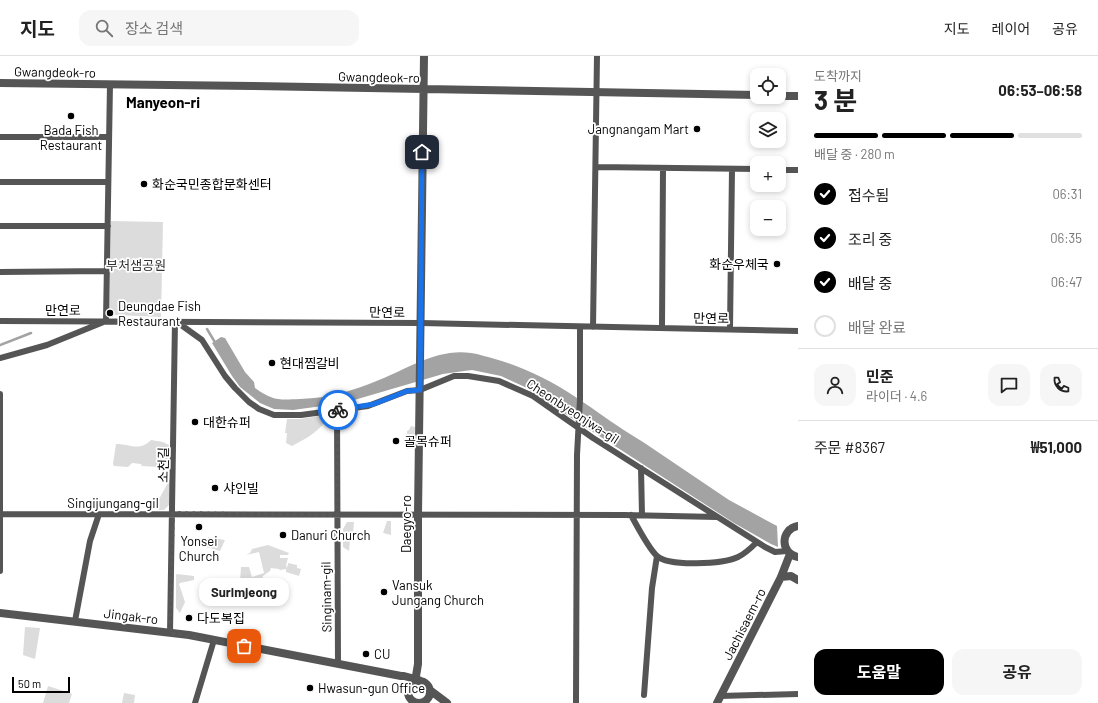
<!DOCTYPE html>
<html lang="ko">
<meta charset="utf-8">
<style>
:root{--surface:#fff;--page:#f6f6f6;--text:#222;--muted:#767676;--line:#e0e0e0;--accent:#000}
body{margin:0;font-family:Barlow,"Noto Sans KR",sans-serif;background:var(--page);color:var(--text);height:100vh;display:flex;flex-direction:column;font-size:15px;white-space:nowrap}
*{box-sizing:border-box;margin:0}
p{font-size:13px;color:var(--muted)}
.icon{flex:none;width:22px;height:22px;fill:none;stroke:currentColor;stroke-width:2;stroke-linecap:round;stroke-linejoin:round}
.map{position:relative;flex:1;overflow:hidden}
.panel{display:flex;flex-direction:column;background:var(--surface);width:300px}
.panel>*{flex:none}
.controls{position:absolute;left:750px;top:12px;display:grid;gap:8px}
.controls a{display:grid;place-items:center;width:36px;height:36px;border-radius:8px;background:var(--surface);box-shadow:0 2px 6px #0003;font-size:20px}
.scale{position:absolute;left:12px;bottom:10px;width:58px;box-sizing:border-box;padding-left:4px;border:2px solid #000;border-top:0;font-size:11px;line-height:14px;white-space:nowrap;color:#000;-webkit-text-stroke:3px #fff;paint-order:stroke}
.pin{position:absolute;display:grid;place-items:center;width:34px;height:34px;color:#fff;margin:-17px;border-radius:8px;box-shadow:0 2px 6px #0006}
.courier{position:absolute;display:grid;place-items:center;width:40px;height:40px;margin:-20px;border:3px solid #1a73e8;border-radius:50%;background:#fff;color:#222;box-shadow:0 1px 5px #0007}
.bubble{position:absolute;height:28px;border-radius:12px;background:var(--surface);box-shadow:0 2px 6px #0003;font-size:13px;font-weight:700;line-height:28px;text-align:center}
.headline em{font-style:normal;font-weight:700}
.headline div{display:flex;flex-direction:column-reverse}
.headline{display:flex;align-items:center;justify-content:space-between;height:68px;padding:0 16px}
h1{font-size:26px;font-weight:700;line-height:30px}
.bar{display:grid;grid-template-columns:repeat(4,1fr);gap:6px 4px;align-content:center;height:48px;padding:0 16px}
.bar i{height:5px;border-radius:3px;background:var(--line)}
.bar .on{background:var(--accent)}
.bar p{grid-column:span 4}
.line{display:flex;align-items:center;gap:10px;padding:0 16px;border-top:1px solid var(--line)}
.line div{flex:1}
.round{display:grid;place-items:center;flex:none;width:42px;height:42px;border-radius:12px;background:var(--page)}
ol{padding:0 16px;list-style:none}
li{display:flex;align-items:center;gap:12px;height:44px}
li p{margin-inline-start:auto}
li .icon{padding:4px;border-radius:50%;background:var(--accent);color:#fff;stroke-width:4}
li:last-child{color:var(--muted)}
li i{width:22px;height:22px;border:2px solid var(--line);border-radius:50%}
.cta{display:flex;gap:8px;margin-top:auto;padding:8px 16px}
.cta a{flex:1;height:46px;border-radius:12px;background:var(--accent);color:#fff;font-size:16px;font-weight:700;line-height:46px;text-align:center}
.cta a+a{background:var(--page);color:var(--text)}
header{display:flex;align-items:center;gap:24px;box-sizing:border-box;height:56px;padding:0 20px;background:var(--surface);border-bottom:1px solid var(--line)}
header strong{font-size:19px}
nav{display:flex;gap:22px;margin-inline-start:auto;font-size:14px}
.search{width:280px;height:36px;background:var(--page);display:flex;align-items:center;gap:10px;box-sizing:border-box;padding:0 14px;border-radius:12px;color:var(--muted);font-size:15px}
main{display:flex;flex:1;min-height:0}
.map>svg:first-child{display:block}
</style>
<header>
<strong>지도</strong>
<div class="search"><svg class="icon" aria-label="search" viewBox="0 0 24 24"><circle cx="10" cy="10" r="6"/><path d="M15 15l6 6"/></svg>장소 검색</div>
<nav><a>지도</a><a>레이어</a><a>공유</a></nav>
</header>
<main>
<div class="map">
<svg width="798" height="647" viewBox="0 0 798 647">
<rect width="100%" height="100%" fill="#fff"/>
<path fill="#dcdcdc" d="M 111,165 L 163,166 L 161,261 L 115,259 L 109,252 Z
M 327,359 L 329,359 C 321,375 307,382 292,390 L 286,387 L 287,377 L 285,377 L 287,363 L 300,363 Z
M 411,370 L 415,371 L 414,393 L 406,393 L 407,375 L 409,374 Z
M 151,384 L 163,386 L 169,389 L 169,411 L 167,414 L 164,414 L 158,411 L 142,410 L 141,408 L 132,407 L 128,411 L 114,410 L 113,408 L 116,388 C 131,388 139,396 151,384 Z
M 170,423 L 170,448 L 164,454 L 158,454 L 159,443 Z
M 387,465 L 391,465 L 391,479 L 383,477 Z
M 347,466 L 354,466 L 353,478 L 343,478 L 343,473 Z
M 208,481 L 225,484 L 220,495 L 206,491 Z
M 345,483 L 350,484 L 349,495 L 343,491 L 343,484 Z
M 268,489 L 289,497 L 288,499 L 280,499 L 280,502 L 288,502 L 286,509 L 287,512 L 288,507 L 297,509 L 297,512 L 301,513 L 299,520 L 286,516 L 286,513 L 280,514 L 279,513 L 271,512 L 270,515 L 263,520 L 260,533 L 244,530 L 240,526 L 241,511 L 249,511 L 252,521 L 264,517 L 259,496 L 246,499 L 250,497 L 252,493 Z
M 177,518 L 194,520 L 194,524 L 180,527 L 179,528 L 185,546 L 180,557 L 176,552 L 176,519 Z
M 25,571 L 40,572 L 35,603 L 23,599 Z
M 48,630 L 70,637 L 72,638 L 69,647 L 43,647 Z
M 124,637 L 135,639 L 134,647 L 122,647 Z"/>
<path fill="#a3a3a3" d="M 221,281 L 225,282 L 245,316 L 254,326 L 255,332 C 273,345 279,344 300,343 C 330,342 352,335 379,324 C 409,312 438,292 471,297 C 479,298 487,301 495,303 C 523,311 550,324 574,340 C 597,355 619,372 643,386 L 729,444 L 777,470 L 778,491 L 771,488 L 734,467 L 539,341 L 527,332 L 501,320 L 472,314 L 464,315 L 443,318 L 344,347 L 293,354 L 274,353 L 260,347 L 240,331 L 232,320 L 212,287 Z"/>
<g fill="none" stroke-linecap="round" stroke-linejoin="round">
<path stroke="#a3a3a3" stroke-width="2.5" d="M 207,273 L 216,288
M 0,289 L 31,277"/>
<path stroke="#555" stroke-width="6" d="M 0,81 L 109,81
M 596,111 L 757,113
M 779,114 L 798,114
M 0,126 L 108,126
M 0,170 L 108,170
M 0,216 L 107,215
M 0,265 L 421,267 L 798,275
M 177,266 L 202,284 L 225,320 L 235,332 L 249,346 L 259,353 L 274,359 L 301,359 L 368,350 L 407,335 L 420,334 L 454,320 L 468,320 L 499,325 L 533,340 L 593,382 L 765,491 L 775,496 L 787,495
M 593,271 L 597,0
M 662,272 L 663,112
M 730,273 L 732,113
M 0,302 L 47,289 L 106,265 L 110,28
M 0,338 L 0,515
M 337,354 L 338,608
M 641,412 L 642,459
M 0,458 L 624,459 L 717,461
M 631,459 C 637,470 649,493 657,500 C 669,511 723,508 738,501 C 745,498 751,492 757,486
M 75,565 L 90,485 L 99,458
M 170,577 L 175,265
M 644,639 L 652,532 L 657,500
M 720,640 L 798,638
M 195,647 L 214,584
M 576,647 L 577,399 L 580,343 L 580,271"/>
<path stroke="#555" stroke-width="8" d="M 0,27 L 253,30 L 757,39
M 779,40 L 798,40
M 798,470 C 780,473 780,498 798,501
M 781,521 L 791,520 L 798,524
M 0,557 L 189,579 L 401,620 L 404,620 L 419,624
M408 636a11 11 0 1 1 22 0a11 11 0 1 1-22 0Z
M 415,626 L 418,608 L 418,459 L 424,0
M 431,635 L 447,647
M 717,647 L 781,521 L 790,498"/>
</g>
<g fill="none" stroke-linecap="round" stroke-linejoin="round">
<path stroke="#595959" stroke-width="4" stroke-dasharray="0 7.2" d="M 244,590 L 170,577 L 173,457 L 337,459 L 338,354"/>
<path stroke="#1a73e8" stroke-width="5" d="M 338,354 L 374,348 L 407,335 L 420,334 L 422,96"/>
</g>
<g fill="#000" stroke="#fff" stroke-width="1.5">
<circle cx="71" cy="60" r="4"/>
<circle cx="697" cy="73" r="4"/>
<circle cx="144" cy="128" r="4"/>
<circle cx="777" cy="208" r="4"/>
<circle cx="110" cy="257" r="4"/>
<circle cx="272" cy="307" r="4"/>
<circle cx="195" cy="366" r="4"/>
<circle cx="396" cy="385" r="4"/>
<circle cx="215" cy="432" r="4"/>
<circle cx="199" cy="471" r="4"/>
<circle cx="283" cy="479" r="4"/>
<circle cx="384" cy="536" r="4"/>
<circle cx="189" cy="562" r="4"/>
<circle cx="366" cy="598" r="4"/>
<circle cx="310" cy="632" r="4"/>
</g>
<g text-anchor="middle" stroke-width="3.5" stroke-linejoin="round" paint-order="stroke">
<g font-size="13" fill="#000" stroke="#fff">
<text transform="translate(55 16) rotate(1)" y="5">Gwangdeok-ro</text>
<text transform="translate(379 21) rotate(1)" y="5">Gwangdeok-ro</text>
<text x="63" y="259">만연로</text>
<text transform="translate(387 256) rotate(1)" y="5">만연로</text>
<text transform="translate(711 262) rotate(1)" y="5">만연로</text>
<text transform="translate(573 355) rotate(33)" y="5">Cheonbyeonjwa-gil</text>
<text transform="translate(163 409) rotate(-89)" y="5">소천길</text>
<text x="113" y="452">Singijungang-gil</text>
<text transform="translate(406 468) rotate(-90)" y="5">Daegyo-ro</text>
<text transform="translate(326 541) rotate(-91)" y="5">Singinam-gil</text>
<text transform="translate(131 560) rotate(7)" y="5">Jingak-ro</text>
<text transform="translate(744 568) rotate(-63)" y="5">Jachisaem-ro</text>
</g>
<g font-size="13" fill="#000" stroke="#fff" text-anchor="start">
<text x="689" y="78" text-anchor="end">Jangnangam Mart</text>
<text x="71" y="79" text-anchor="middle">Bada Fish<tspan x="71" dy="15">Restaurant</tspan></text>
<text x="152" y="133">화순국민종합문화센터</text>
<text x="769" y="213" text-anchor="end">화순우체국</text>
<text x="118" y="255">Deungdae Fish<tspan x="118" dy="15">Restaurant</tspan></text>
<text x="280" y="312">현대찜갈비</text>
<text x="203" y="371">대한슈퍼</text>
<text x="404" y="390">골목슈퍼</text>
<text x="223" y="437">샤인빌</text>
<text x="291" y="484">Danuri Church</text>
<text x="199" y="490" text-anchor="middle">Yonsei<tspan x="199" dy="15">Church</tspan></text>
<text x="392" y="534">Vansuk<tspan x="392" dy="15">Jungang Church</tspan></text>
<text x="197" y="567">다도복집</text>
<text x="374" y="603">CU</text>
<text x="318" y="637">Hwasun-gun Office</text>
</g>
<g font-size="13" fill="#333" stroke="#fff">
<text x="136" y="214">부처샘공원</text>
</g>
<g font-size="15" font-weight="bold" fill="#000" stroke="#fff">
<text x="163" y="52">Manyeon-ri</text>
</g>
</g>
</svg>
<div class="controls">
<a><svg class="icon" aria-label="locate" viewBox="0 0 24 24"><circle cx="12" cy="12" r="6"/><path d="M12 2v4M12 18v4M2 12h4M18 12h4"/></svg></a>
<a><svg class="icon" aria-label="layers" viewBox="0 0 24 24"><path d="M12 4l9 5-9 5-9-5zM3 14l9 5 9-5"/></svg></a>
<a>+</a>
<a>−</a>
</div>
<div class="scale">50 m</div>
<div class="pin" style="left:244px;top:590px;background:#ea580c"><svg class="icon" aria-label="bag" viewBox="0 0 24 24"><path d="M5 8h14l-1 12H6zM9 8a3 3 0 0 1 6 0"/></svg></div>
<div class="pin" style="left:422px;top:96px;background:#1f2937"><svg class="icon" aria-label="home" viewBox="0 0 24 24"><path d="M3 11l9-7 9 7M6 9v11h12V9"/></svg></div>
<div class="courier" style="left:338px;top:354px"><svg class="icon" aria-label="bike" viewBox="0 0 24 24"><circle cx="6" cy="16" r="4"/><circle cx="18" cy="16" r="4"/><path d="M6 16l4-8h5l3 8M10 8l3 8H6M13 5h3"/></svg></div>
<div class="bubble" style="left:199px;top:522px;width:90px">Surimjeong</div>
</div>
<section class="panel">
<div class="headline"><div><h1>3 분</h1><p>도착까지</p></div><em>06:53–06:58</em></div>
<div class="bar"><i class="on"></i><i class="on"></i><i class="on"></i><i></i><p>배달 중 · 280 m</p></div>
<ol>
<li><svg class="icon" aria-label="check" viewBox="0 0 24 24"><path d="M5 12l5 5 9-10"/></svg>접수됨<p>06:31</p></li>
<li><svg class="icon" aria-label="check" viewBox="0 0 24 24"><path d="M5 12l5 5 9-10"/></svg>조리 중<p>06:35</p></li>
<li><svg class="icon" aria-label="check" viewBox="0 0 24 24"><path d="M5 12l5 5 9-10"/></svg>배달 중<p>06:47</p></li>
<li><i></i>배달 완료</li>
</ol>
<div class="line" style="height:72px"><a class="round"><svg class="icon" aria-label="person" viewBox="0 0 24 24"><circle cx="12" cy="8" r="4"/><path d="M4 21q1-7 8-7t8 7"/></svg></a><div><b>민준</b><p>라이더 · 4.6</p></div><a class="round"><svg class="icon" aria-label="chat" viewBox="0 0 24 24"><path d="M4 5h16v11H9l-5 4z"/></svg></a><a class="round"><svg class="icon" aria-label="phone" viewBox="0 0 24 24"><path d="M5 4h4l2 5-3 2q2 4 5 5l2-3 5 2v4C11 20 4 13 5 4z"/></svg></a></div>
<div class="line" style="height:52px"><div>주문 #8367</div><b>₩51,000</b></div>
<div class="cta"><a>도움말</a><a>공유</a></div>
</section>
</main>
